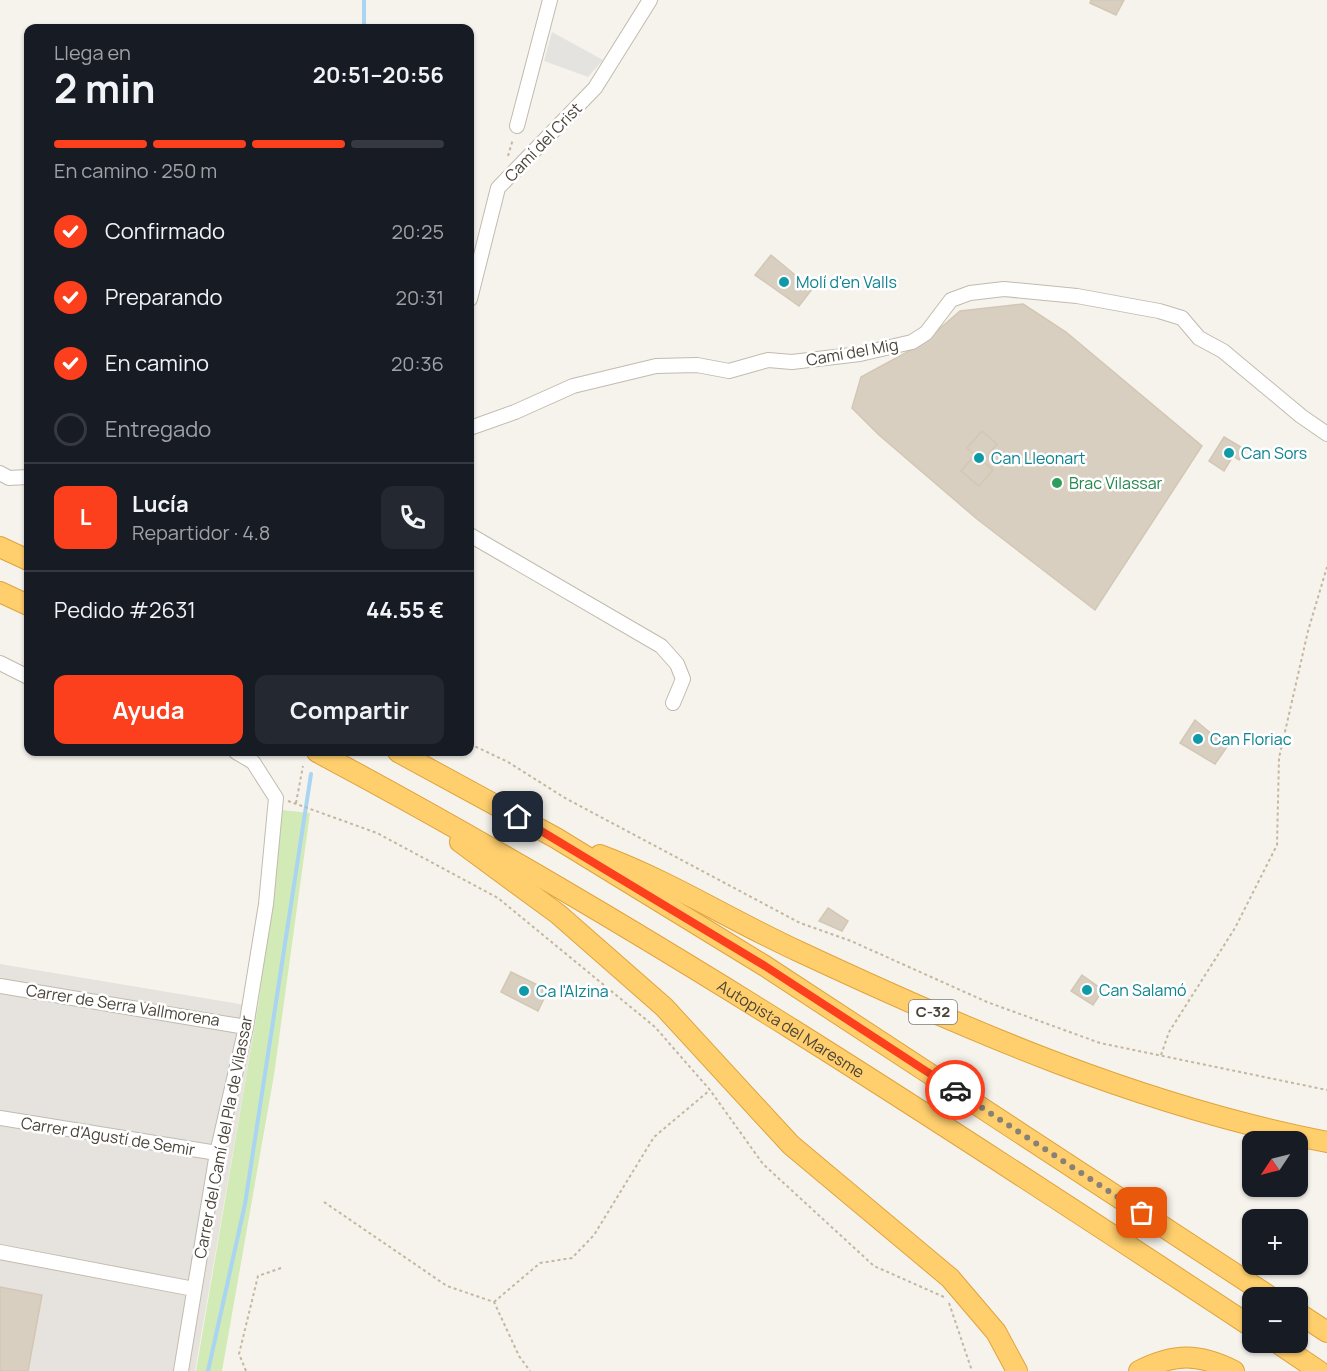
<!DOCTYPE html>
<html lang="es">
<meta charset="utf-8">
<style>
:root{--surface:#171b24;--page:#242831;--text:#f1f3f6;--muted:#9ea1a6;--line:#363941;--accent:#fc3f1d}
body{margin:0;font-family:Manrope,sans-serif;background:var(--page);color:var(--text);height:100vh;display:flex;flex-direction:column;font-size:22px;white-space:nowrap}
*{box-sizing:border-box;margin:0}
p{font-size:20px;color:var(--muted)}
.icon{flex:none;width:33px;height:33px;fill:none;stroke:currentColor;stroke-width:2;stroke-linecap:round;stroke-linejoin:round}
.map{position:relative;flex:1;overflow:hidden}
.panel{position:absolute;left:24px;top:24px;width:450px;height:732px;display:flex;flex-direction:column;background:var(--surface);border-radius:12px;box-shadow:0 2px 4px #0004}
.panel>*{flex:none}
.needle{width:39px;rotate:235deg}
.buttons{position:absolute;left:1242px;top:1131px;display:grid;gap:12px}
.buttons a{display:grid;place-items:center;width:66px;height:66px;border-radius:12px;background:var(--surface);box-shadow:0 2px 4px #0004;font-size:30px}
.pin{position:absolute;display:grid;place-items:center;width:51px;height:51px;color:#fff;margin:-26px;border-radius:12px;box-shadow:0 3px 9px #0006}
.courier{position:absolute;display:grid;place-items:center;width:60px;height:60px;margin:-30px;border:4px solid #fc3f1d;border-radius:50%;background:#fff;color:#222;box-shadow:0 2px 8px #0007}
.overview em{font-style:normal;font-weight:700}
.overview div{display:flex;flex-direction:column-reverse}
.overview{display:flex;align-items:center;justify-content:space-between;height:102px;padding:0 30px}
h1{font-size:39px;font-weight:700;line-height:45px}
.bar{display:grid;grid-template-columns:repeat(4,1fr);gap:9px 6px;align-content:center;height:72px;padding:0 30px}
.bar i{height:8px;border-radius:4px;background:var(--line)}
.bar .current{background:var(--accent)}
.bar p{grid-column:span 4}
.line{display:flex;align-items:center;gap:15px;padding:0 30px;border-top:2px solid var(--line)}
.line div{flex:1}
.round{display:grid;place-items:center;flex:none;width:63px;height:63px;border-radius:12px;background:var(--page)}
ol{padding:0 30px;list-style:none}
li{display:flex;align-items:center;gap:18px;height:66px}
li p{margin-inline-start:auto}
li .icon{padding:6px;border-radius:50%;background:var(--accent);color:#fff;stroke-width:4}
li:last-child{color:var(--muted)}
li i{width:33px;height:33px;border:3px solid var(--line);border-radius:50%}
.action{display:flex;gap:12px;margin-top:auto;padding:12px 30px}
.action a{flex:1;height:69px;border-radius:12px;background:var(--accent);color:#fff;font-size:24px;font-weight:700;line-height:69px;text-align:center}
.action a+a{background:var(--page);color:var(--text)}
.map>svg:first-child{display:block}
</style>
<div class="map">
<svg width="1327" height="1371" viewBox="0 0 1327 1371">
<rect width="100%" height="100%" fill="#f6f3ec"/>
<path fill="#e6e2dd" d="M 0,964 L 258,1007 L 195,1371 L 0,1371 Z"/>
<path fill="#d2eab5" d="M 282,810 L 310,813 L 274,1075 L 222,1371 L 196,1371 L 258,1007 Z"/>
<path fill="#e5e3e0" d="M 552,32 L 603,60 L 588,77 L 544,61 Z"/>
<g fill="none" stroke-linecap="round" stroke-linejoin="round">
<path stroke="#a9d4f2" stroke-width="4" d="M 364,0 L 364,28
M 208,1371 L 245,1204 L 311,774"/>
</g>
<path fill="#d8cfc1" stroke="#d3c7b4" stroke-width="1.5" d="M 1091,0 L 1124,0 L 1116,15 L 1090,3 Z
M 771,255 L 812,289 L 799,306 L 755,275 Z
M 1023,304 L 1066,332 L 1202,446 L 1095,610 L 977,519 L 879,435 L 852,408 L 861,377 L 922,344 L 960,311 Z
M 982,431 L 997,444 L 983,461 L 993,470 L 979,486 L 961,471 L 975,455 L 967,448 Z
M 1224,437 L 1246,450 L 1239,460 L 1233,456 L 1224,471 L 1209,461 Z
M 1195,720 L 1227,747 L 1215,764 L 1180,743 Z
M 828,908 L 848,921 L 842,931 L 819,921 Z
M 511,972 L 548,990 L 538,1011 L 501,992 Z
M 1082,975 L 1103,990 L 1093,1005 L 1071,991 Z
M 0,1287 L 42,1295 L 28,1371 L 0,1371 Z"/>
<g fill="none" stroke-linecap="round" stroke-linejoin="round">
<defs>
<path id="minor" d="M 517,126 L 550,0
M 470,299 L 498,188 L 595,88 L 650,0
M 470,428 L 515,412 L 573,386 L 656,366 L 697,365 L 729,371 L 768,360 L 792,362 L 860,354 L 912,342 L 926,333 L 951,300 L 970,293 L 1004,289 L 1077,296 L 1159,311 L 1182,318 L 1199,338 L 1223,351 L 1301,416 L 1327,434
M 0,473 L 9,478 L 28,477
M 470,535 L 661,646 L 677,664 L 683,679 L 673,703
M 0,663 L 28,677
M 0,986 L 246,1027
M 0,1118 L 217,1153
M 0,1252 L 194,1289
M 181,1371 L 217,1153 L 246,1027 L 266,904 L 276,798 L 253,762 L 236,752"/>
<g id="highway">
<path d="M 0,547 L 28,560"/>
<path d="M 0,592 L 28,605"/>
<path id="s1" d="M 317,752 C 640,924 947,1126 1252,1327"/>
<path d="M 398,752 L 556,838 L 765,966 L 1272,1298"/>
<path d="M 460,842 L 558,914 L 664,1007 L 791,1145 L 950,1278 L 996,1332 L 1017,1371"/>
<path d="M 600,855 C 670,881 732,921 800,952 C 969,1031 1142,1106 1327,1142"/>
<path d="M 1298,1313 L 1327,1332"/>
<path d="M 1276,1342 L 1319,1371"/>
<path d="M 1139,1371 C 1174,1353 1199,1353 1234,1371"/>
</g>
</defs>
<use href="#minor" stroke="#c2bbae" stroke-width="16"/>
<use href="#highway" stroke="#e0a43c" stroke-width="22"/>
<path stroke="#c4b79f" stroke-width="2" stroke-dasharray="3 3" stroke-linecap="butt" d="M 508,156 L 513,139
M 470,744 L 508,762 L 565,798 L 800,923 L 851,941 L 987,1002 L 1100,1043 L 1327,1090
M 288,801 L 377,833 L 498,898 L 655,1027 L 710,1090 L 763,1164 L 874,1266 L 944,1297
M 296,803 L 303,766
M 1161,1055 L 1169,1032 L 1235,928 L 1277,845 L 1279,758 L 1308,631 L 1327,567
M 324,1202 L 447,1286 L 494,1302 L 519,1356 L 530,1371
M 494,1302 L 540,1263 L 572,1258 L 594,1235 L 654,1137 L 710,1090
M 949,1303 L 972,1371
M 246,1371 L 239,1354 L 258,1276 L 281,1268"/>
<use href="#minor" stroke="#fff" stroke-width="14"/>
<use href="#highway" stroke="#ffcf6e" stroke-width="20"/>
</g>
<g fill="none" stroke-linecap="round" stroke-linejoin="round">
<path stroke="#878178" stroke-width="6" stroke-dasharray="0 10.8" d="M 955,1090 L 1142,1213"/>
<path stroke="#fc3f1d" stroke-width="8" d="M 518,817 L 765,966 L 955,1090"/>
</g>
<g fill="#0f9aa8" stroke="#fff" stroke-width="2">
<circle cx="784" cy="282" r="6"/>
<circle cx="1229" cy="453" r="6"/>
<circle cx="979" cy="458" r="6"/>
<circle cx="1198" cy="739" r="6"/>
<circle cx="1087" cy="990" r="6"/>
<circle cx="524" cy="991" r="6"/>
</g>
<circle fill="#2e9e5b" stroke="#fff" stroke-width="2" cx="1057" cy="483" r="6"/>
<g text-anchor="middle" stroke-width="5" stroke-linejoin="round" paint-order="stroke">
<rect fill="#fff" stroke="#817c74" stroke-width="1.5" x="909" y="1000" width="48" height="24" rx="4.5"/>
<g font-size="15" font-weight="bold" fill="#4b4439">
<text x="933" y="1017">C-32</text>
</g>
<g font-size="16" fill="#4b4439" stroke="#fff">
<text transform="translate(543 142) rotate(-46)" y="6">Camí del Crist</text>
<text transform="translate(852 352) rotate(-10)" y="6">Camí del Mig</text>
<text transform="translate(123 1005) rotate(9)" y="6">Carrer de Serra Vallmorena</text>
<text dy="6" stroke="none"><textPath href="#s1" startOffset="549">Autopista del Maresme</textPath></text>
<text transform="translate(108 1136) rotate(9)" y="6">Carrer d'Agustí de Semir</text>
<text transform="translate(223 1137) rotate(-79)" y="6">Carrer del Camí del Pla de Vilassar</text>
</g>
<g font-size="16" fill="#0d838f" stroke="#fff" text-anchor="start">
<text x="796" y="288">Molí d'en Valls</text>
<text x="1241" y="459">Can Sors</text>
<text x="991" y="464">Can Lleonart</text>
<text x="1210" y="745">Can Floriac</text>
<text x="1099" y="996">Can Salamó</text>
<text x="536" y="997">Ca l'Alzina</text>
</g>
<g font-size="16" fill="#27864d" stroke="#fff" text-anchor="start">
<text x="1069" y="489">Brac Vilassar</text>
</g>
</g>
</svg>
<div class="buttons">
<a><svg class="needle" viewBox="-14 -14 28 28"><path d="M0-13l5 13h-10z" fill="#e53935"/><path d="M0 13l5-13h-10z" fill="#9ea1a6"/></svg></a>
<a>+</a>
<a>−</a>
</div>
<div class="pin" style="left:1142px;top:1213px;background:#ea580c"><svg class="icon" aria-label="bag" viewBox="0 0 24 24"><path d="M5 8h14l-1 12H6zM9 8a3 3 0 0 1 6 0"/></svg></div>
<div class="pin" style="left:518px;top:817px;background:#1f2937"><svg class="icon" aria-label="home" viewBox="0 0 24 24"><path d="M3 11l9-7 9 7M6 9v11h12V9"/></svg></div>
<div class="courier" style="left:955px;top:1090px"><svg class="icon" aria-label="car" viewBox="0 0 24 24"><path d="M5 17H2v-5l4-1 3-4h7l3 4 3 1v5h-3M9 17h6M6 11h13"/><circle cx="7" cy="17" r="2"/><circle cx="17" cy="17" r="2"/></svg></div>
<section class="panel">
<div class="overview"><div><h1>2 min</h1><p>Llega en</p></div><em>20:51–20:56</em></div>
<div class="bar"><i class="current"></i><i class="current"></i><i class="current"></i><i></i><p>En camino · 250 m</p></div>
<ol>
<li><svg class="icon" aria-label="check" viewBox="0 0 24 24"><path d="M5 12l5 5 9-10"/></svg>Confirmado<p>20:25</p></li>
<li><svg class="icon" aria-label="check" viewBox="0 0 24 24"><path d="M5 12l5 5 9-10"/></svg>Preparando<p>20:31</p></li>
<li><svg class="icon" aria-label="check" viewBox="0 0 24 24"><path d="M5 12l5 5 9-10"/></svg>En camino<p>20:36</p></li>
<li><i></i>Entregado</li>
</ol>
<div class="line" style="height:108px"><b class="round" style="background:var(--accent);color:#fff">L</b><div><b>Lucía</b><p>Repartidor · 4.8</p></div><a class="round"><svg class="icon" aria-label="phone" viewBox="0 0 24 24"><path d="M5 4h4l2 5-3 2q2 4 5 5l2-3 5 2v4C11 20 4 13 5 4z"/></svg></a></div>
<div class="line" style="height:78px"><div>Pedido #2631</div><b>44.55 €</b></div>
<div class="action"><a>Ayuda</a><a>Compartir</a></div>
</section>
</div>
